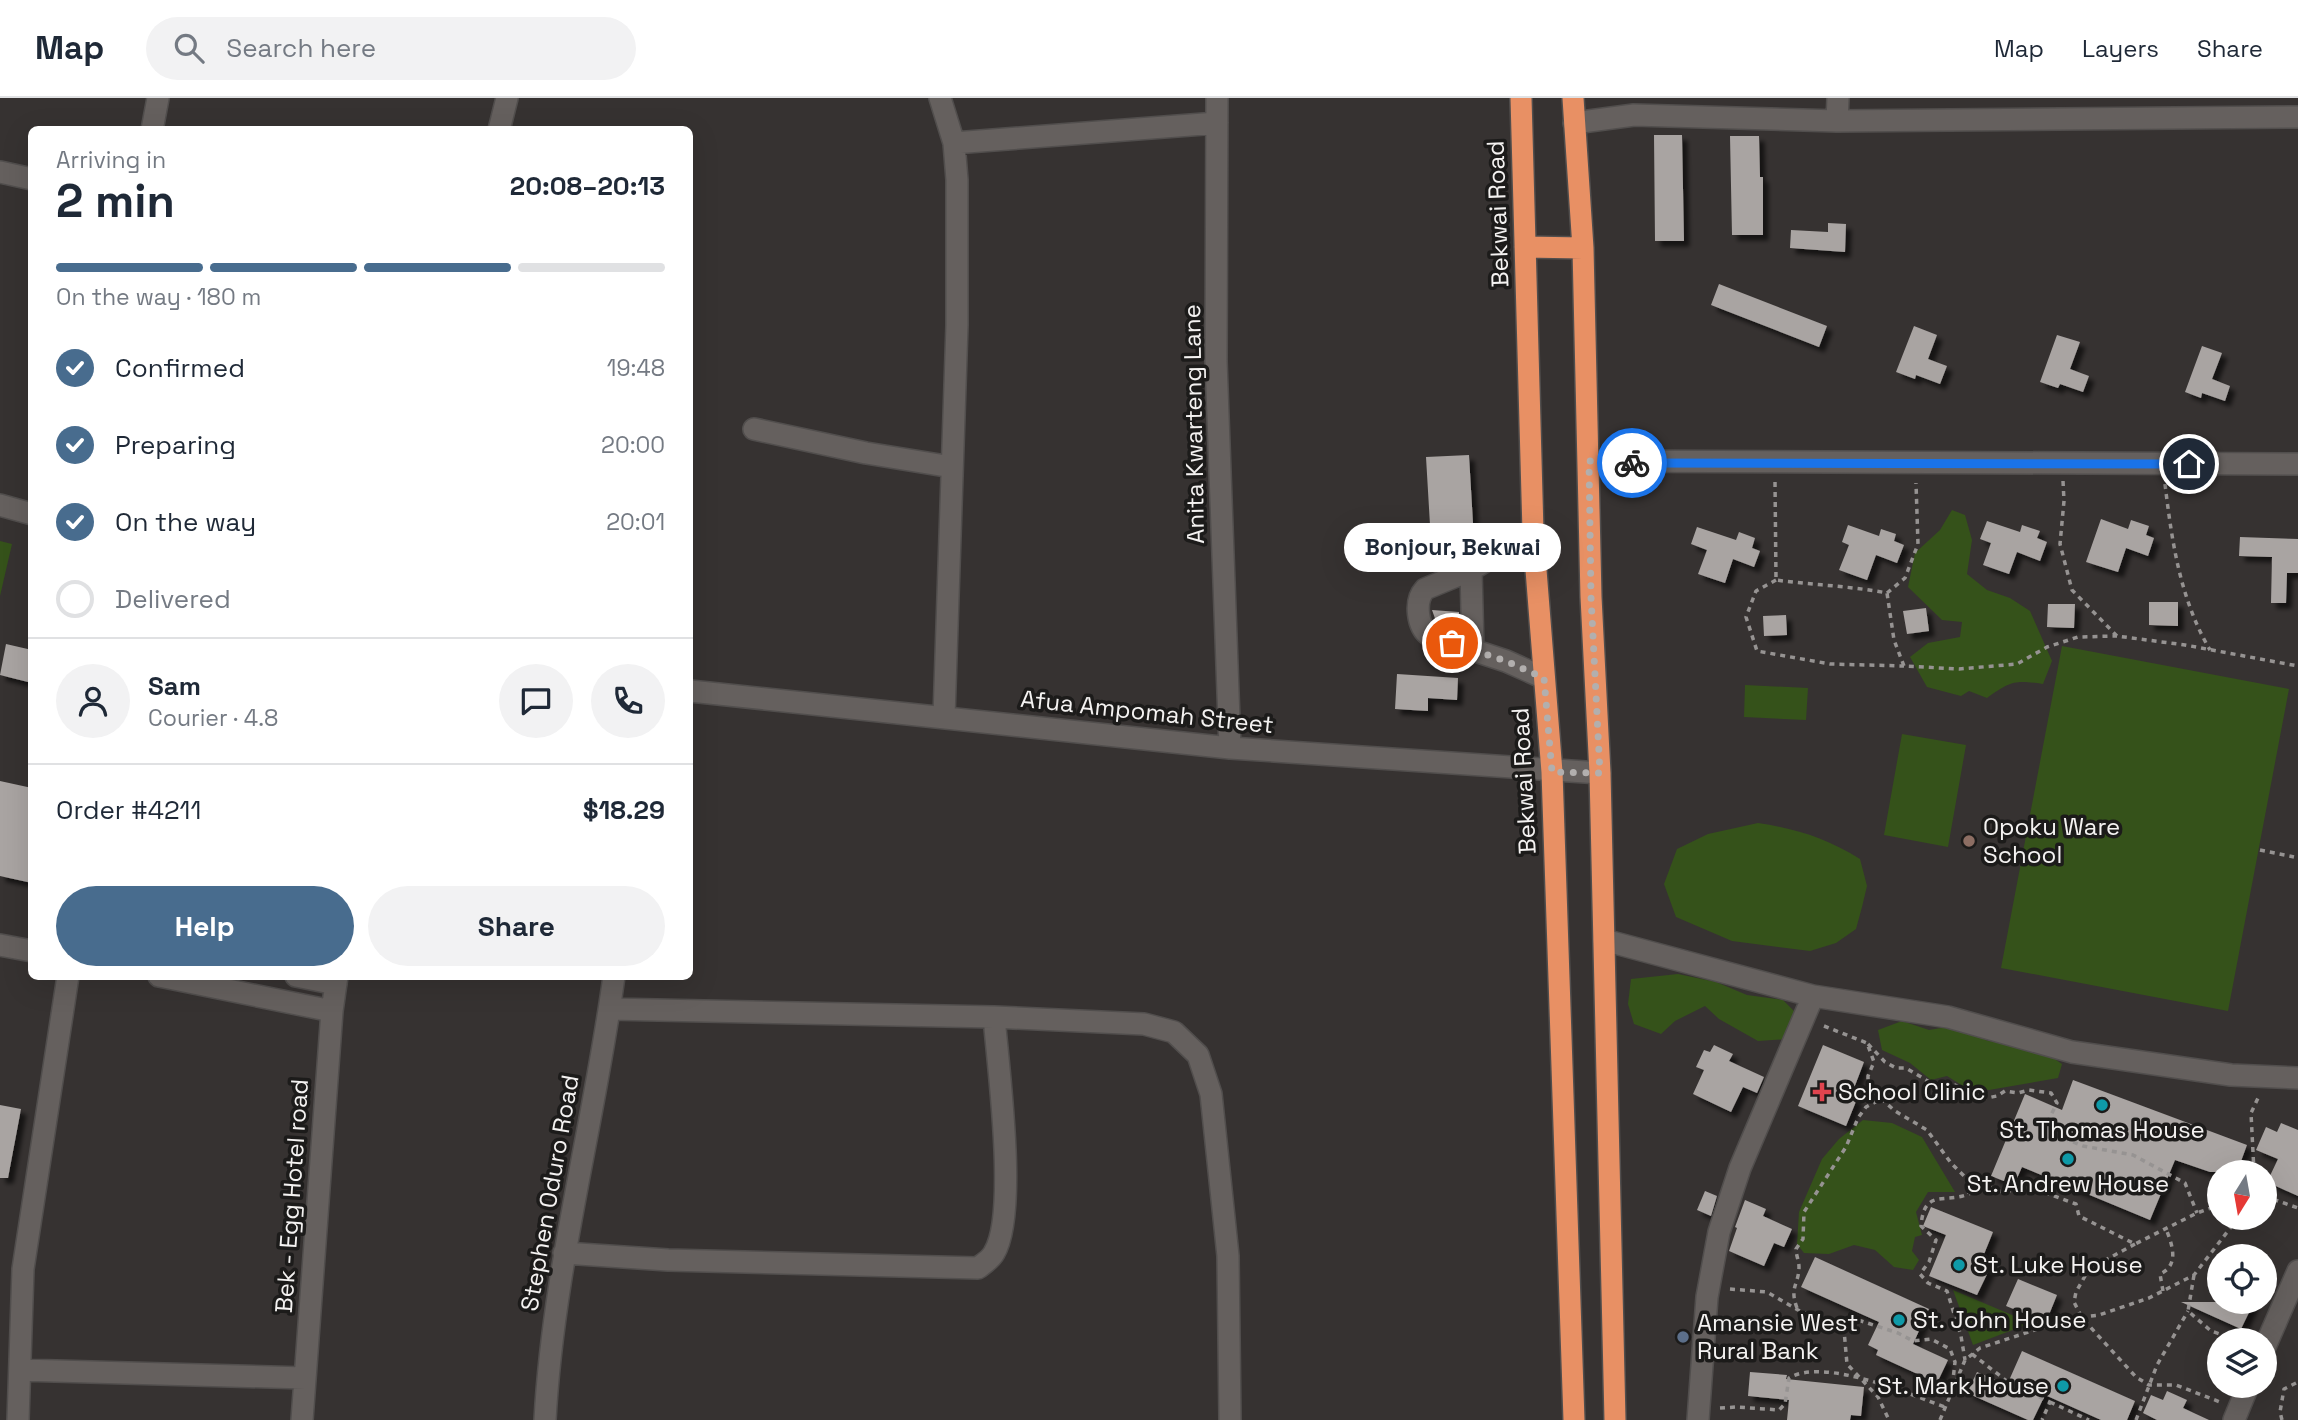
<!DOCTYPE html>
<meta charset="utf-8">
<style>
:root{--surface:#fff;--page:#f2f2f3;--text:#1f2937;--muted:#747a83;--line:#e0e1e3;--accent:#486c8e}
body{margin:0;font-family:"Space Grotesk",sans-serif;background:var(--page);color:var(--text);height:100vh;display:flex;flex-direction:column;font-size:26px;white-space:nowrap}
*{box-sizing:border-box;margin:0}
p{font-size:23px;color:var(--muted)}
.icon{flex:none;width:38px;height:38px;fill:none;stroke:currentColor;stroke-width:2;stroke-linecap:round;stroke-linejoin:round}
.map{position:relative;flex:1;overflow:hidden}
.drawer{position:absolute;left:28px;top:28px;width:665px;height:854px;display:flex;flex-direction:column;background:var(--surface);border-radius:10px;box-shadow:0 7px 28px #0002}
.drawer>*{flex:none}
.needle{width:46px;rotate:191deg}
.controls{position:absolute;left:2207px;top:1062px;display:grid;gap:14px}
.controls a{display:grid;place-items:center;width:70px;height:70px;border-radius:50%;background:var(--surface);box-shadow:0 7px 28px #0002;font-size:35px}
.pin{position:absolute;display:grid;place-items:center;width:60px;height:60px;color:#fff;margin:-30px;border:4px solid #fff;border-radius:50%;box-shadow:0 2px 7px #0007}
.courier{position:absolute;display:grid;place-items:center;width:70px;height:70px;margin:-35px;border:5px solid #1a73e8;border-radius:50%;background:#fff;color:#222;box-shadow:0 2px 9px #0007}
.bubble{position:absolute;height:49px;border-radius:24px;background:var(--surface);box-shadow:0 7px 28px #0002;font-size:23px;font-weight:800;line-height:49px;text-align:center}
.summary em{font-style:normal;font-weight:800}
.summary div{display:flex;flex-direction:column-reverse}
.summary{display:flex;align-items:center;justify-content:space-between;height:119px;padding:0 28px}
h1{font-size:46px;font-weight:800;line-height:52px}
.bar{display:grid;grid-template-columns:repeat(4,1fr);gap:10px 7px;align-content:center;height:84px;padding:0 28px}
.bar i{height:9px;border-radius:5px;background:var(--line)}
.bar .selected{background:var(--accent)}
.bar p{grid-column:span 4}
.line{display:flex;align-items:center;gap:18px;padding:0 28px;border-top:2px solid var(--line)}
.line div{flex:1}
.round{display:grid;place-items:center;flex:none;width:74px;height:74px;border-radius:37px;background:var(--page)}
ol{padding:0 28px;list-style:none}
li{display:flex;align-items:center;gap:21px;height:77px}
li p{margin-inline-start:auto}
li .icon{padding:7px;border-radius:50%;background:var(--accent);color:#fff;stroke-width:4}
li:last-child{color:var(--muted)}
li i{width:38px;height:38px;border:4px solid var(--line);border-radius:50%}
.primary-button{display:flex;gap:14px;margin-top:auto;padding:14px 28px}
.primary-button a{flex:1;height:80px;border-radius:42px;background:var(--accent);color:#fff;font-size:28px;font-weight:800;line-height:80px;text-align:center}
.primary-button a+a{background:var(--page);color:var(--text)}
header{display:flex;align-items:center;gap:42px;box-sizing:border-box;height:98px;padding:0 35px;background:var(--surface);border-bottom:2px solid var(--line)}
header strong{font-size:33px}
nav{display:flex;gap:38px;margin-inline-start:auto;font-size:24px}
.search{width:490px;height:63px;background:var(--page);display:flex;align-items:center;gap:18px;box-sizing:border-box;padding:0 24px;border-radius:38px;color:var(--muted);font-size:26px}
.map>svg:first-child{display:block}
</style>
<header>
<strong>Map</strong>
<div class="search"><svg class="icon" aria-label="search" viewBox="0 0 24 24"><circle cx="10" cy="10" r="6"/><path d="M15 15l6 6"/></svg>Search here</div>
<nav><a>Map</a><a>Layers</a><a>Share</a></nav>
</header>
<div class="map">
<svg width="2298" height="1322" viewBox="0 0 2298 1322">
<defs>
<filter id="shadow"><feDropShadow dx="5.5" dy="5.5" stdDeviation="2" flood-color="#0009"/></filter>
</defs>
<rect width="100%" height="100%" fill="#363231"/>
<path fill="#35521a" d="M 1952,412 L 1965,417 L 1972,442 L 1967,476 L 1987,492 L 2010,500 L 2030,513 L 2052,563 L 2043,586 C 2014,582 2011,583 1987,600 L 1969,593 L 1961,598 L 1927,589 L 1910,559 L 1928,545 L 1960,539 L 1962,524 L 1942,522 L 1908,489 L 1915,455 L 1940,432 Z
M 0,443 L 12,446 L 0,498 Z
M 2062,548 L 2289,591 L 2228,913 L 2001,870 Z
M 1745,587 L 1808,590 L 1806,622 L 1744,619 Z
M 1902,636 L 1966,647 L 1948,749 L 1884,737 Z
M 1758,725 C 1797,731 1826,740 1860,761 L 1867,788 L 1862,809 L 1856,831 L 1836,845 L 1810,853 L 1732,843 L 1676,819 L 1664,786 L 1677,751 L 1708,736 Z
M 1678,876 L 1716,884 L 1747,897 L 1783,902 L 1794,913 L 1804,940 L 1758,943 L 1719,921 L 1705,908 L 1675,923 L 1661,936 L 1634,926 L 1628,906 L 1631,881 Z
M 1902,923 L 1929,932 L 1953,928 L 1988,943 L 2010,945 L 2050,958 L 2062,966 L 2058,980 L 1989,992 L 1963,988 L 1947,978 L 1931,982 L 1910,965 L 1882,952 L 1878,932 Z
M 1863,1022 L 1892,1025 L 1922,1039 L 1955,1094 L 1928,1094 L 1916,1114 L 1922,1137 L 1915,1139 L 1912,1153 L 1919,1162 L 1913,1172 L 1894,1169 L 1875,1152 L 1854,1147 L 1829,1156 L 1804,1155 L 1797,1146 L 1799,1114 L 1822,1061 L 1839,1041 Z
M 1953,1192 L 2031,1225 L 1973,1247 Z"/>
<path fill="#a9a4a2" filter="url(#shadow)" d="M 1654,37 L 1682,37 L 1684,143 L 1655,143 Z
M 1730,38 L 1759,38 L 1760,79 L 1763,79 L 1763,137 L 1732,137 Z
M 1828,125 L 1846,126 L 1845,154 L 1790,150 L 1791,132 L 1828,134 Z
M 1719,186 L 1827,228 L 1819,249 L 1711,207 Z
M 1914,228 L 1937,237 L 1928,261 L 1947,268 L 1940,286 L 1916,277 L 1915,281 L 1896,274 Z
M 2057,237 L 2080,244 L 2070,271 L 2089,278 L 2083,294 L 2060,286 L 2058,290 L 2040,284 Z
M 2202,248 L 2222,255 L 2212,281 L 2230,288 L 2225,303 L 2202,295 L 2201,300 L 2185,294 Z
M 1469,357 L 1474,442 L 1431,444 L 1426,359 Z
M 2101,421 L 2128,431 L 2131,422 L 2149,428 L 2146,437 L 2154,440 L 2148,458 L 2126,450 L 2118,474 L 2086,464 Z
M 1987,423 L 2020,434 L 2022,427 L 2040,433 L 2037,440 L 2047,444 L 2040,463 L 2017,454 L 2009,476 L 1983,467 L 1991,445 L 1980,441 Z
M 1848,427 L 1879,438 L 1881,431 L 1896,436 L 1894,443 L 1904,447 L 1897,465 L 1876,457 L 1867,482 L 1839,472 L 1849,447 L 1842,444 Z
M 1697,429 L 1736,442 L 1739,434 L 1755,440 L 1752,450 L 1760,453 L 1754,469 L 1733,461 L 1725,485 L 1698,476 L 1707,452 L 1691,446 Z
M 2240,439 L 2298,441 L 2298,475 L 2287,475 L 2286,505 L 2271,505 L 2272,459 L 2239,458 Z
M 2149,504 L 2178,504 L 2178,528 L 2149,527 Z
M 2048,506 L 2075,506 L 2074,530 L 2047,529 Z
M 1926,510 L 1929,533 L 1907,536 L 1903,513 Z
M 1432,512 L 1459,514 L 1459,534 L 1437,526 Z
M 1786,517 L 1787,537 L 1764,538 L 1763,518 Z
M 6,546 L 32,552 L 32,585 L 0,577 Z
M 1397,576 L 1458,580 L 1457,602 L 1428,600 L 1428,613 L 1395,611 Z
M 0,683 L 32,690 L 32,785 L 0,778 Z
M 1714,947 L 1733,956 L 1729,963 L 1764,979 L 1757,995 L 1743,989 L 1731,1014 L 1693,996 L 1704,972 L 1696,969 L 1704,952 L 1710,954 Z
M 1823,947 L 1864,964 L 1851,998 L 1857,1001 L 1846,1028 L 1798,1008 Z
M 2073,982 L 2247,1047 L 2237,1074 L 2210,1074 L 2175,1062 L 2150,1122 L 2022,1069 L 2014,1087 L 1991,1078 L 2025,996 L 2062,1012 Z
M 0,1007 L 21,1011 L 8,1080 L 0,1080 Z
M 2281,1025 L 2298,1032 L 2298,1098 L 2267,1084 L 2278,1061 L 2256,1052 L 2266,1029 L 2277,1034 Z
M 1705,1093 L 1717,1098 L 1711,1118 L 1697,1112 Z
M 1745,1102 L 1766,1111 L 1763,1118 L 1792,1131 L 1784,1149 L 1774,1145 L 1764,1168 L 1729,1153 L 1737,1130 L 1735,1129 Z
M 1931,1109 L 1993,1134 L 1980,1166 L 1990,1170 L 1977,1197 L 1929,1178 L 1946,1137 L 1923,1128 Z
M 1815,1159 L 1929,1211 L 1913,1246 L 1948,1262 L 1937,1285 L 1876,1257 L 1878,1252 L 1868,1247 L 1879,1224 L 1801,1189 Z
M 2018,1181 L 2057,1197 L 2046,1224 L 2006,1208 Z
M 2181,1204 L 2254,1204 L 2241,1231 Z
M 2022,1253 L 2135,1303 L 2127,1322 L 2101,1322 L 2045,1297 L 2033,1322 L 2028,1322 L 1967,1295 L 1977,1274 L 2007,1287 Z
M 1750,1274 L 1787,1277 L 1786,1281 L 1864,1289 L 1861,1318 L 1851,1317 L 1850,1322 L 1787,1322 L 1789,1302 L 1748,1298 Z
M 2167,1293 L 2187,1302 L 2183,1310 L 2209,1322 L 2157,1322 L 2143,1315 L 2151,1297 L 2163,1302 Z"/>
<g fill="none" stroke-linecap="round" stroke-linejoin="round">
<defs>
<path id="minor" d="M 940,0 L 954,45 L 957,82 L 957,227 L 944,619
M 1217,0 L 1216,263 L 1230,650
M 1837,23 L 1838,0
M 1574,25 L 1634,17 L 1837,23 L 2298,19
M 152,32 L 158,0
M 499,32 L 507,0
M 954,45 L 1217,25
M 0,74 L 32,81
M 754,331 L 866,355 L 952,369
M 1589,363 L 2298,366
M 0,407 L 32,416
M 1533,434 L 1471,472 L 1425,491 C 1414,503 1417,529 1430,538 L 1506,563 L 1544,580
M 1471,472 L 1473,552
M 690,593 L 1230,650 L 1600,675
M 1604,842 L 1813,898 L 1948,919 L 2072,954 L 2231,977 L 2298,980
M 0,847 L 32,853
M 159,878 L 332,913
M 296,878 L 336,886
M 610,911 L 994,919 L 1144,926 L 1174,934 L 1198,957 L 1211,996 L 1228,1158 L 1230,1322
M 564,1155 L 668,1162 L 978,1170 C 983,1166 991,1161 994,1155 C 1018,1116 998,968 994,919
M 2264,1251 L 2298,1173
M 20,1272 L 305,1280
M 18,1322 L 23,1171 L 68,878
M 302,1322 L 332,913 L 337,878
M 545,1322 C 553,1172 594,1027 614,878
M 1698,1322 L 1707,1199 L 1719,1134 L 1740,1070 L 1813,898
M 2234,1322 L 2248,1288"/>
<path id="highway" d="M 1521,0 L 1533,434 L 1552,674 L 1574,1322
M 1573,0 L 1583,150 L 1591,499 L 1600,675 L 1615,1322
M 1525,149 L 1583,150"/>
</defs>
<use href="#minor" stroke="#514e4d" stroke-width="24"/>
<use href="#highway" stroke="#514e4d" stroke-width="24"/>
<path stroke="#969392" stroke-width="3.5" stroke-dasharray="5 5" stroke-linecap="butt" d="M 2063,383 L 2064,403 L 2060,446 L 2072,492 L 2117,538 L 2185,547 L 2298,568
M 1775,384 L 1776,482 C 1813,487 1850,488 1887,495 L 1894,542 L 1904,568 L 1959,571 L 2017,566 L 2047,549 L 2078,539 L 2117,538
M 2165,386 C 2172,444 2180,501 2210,552
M 1776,482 L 1756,493 L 1746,519 L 1757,553 L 1830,566 L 1904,568
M 1887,495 L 1905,480 L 1918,446 L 1916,385
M 2260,752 L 2294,759
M 1824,928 L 1867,945 L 1874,964 L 1868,978 L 1868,989 L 1895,1013 L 1927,1032 L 1951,1065 L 1968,1082 L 1969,1096 C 1944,1106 1924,1090 1921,1128 L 1936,1142 L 1929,1164 L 1920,1176 L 1928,1185 L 1947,1193 L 1961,1238 L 1965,1262
M 1868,946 L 1885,964 L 1896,970 L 1906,970 L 1931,985 L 1955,987 L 1975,998 L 1987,1000 L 1997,998 L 2005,993 L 2018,995 L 2029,992 L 2051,995 L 2057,1005 L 2047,1025 L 2052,1035 L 2083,1048 L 2133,1057 L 2185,1085 L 2197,1115
M 2254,1074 L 2251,1015 L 2259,998
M 1968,1082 L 2002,1094 L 2030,1089 L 2076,1106 L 2079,1118 L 2135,1146 L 2197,1115 L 2219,1107
M 2264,1098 L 2298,1110
M 2135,1146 L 2089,1171 L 2076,1194 L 2074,1204 L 2082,1220 L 2136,1279 L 2149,1287 L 2176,1287 L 2220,1304
M 2194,1177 L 2188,1213 L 2211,1233 L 2238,1242
M 1730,1191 L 1767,1194 L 1798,1212 L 1844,1232 L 1847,1266 L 1878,1299 L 1889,1322
M 2163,1193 L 2160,1176 C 2180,1167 2172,1146 2166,1131
M 1797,1210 C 1789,1189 1799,1186 1799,1169 C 1799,1163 1796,1157 1796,1151 L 1803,1141 L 1804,1114 L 1846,1049 L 1858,1020 L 1866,1009 L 1881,1001
M 1845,1232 L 1849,1223 L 1855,1221 L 1898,1235 L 1913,1243 L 1931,1241 L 1950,1251 L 1955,1264 L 1953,1282
M 1972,1256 L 2008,1284 L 2050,1304 L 2042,1322
M 2050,1304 L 2089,1322
M 1720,1310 L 1737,1309 L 1779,1312 L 1785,1306 L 1789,1280 C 1824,1259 1909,1296 1945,1309
M 1940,1322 L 1965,1262 L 1980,1250 L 2068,1221 L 2099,1217 L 2149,1200 L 2194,1177 L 2238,1120
M 2136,1322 L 2157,1267 L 2188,1213
M 2282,1322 L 2280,1314 L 2284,1291 L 2298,1284"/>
<use href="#minor" stroke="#65605e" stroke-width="21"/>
<use href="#highway" stroke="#e89064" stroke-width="21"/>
</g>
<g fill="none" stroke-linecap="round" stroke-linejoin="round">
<path stroke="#b2afae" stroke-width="7" stroke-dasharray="0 12.6" d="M 1452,545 L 1506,563 L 1544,580 L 1552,674 L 1600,675 L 1591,499 L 1589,363 L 1632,365"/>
<path stroke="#1a73e8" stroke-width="9" d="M 1632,365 L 2189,366"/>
</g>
<circle fill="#8d6e63" stroke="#1c1b1a" stroke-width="2.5" cx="1969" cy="743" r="7"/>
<path fill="#e0444e" stroke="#1c1b1a" stroke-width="2.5" d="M1818.5 983.5h7v7h7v7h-7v7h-7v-7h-7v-7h7z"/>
<g fill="#0f9aa8" stroke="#1c1b1a" stroke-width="2.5">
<circle cx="2102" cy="1007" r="7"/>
<circle cx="2068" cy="1061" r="7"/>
<circle cx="1959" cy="1167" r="7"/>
<circle cx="1899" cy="1222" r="7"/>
<circle cx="2063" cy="1288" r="7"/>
</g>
<circle fill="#5c6f8a" stroke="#1c1b1a" stroke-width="2.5" cx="1683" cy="1239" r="7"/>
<g text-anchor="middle" stroke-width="7" stroke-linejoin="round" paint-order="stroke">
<g font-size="24" fill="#f4f2f1" stroke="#1c1b1a">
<text transform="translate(1498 116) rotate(-92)" y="8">Bekwai Road</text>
<text transform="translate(1194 326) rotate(-91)" y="8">Anita Kwarteng Lane</text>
<text transform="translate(1147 614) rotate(6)" y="8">Afua Ampomah Street</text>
<text transform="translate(1524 683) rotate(-93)" y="8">Bekwai Road</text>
<text transform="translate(550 1095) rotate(-80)" y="8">Stephen Oduro Road</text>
<text transform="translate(292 1098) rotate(-86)" y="8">Bek - Egg Hotel road</text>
</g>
<g font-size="24" fill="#f4f2f1" stroke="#1c1b1a" text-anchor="start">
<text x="1983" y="737">Opoku Ware<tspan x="1983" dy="28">School</tspan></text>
<text x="1838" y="1002">School Clinic</text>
<text x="2102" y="1040" text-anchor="middle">St. Thomas House</text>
<text x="2068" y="1094" text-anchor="middle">St. Andrew House</text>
<text x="1973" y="1175">St. Luke House</text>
<text x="1913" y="1230">St. John House</text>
<text x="1697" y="1233">Amansie West<tspan x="1697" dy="28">Rural Bank</tspan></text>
<text x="2049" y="1296" text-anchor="end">St. Mark House</text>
</g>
</g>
</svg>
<div class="controls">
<a><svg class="needle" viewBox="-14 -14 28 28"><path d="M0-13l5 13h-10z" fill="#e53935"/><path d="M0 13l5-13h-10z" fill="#747a83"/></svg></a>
<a><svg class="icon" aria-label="locate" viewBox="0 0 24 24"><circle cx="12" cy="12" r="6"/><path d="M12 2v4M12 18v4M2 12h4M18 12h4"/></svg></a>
<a><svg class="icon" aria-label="layers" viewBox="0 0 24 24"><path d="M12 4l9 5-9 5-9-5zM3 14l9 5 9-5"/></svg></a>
</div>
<div class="pin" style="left:1452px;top:545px;background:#ea580c"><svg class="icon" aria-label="bag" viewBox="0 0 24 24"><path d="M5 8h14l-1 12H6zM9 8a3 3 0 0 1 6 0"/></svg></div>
<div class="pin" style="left:2189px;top:366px;background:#1f2937"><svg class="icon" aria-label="home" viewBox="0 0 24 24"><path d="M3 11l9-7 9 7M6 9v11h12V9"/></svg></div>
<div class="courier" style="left:1632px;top:365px"><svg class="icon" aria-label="bike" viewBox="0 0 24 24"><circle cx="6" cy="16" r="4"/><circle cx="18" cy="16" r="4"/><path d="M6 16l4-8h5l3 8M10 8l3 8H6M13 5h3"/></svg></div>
<div class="bubble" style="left:1344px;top:425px;width:217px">Bonjour, Bekwai</div>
<section class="drawer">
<div class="summary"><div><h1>2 min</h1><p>Arriving in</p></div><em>20:08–20:13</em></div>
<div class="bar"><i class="selected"></i><i class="selected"></i><i class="selected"></i><i></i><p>On the way · 180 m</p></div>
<ol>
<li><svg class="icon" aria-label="check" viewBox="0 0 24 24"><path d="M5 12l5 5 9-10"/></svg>Confirmed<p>19:48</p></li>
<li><svg class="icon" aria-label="check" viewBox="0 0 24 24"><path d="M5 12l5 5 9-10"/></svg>Preparing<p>20:00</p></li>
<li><svg class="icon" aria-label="check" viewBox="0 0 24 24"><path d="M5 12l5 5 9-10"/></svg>On the way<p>20:01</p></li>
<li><i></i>Delivered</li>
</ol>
<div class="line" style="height:126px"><a class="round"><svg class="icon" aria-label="person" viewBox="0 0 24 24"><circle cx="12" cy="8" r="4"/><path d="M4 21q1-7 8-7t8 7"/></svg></a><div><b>Sam</b><p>Courier · 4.8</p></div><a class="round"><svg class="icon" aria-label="chat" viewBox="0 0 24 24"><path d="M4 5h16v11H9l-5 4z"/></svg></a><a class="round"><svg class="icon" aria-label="phone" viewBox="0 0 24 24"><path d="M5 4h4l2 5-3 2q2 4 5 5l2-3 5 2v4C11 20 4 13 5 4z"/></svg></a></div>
<div class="line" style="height:91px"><div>Order #4211</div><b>$18.29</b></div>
<div class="primary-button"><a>Help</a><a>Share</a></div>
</section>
</div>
